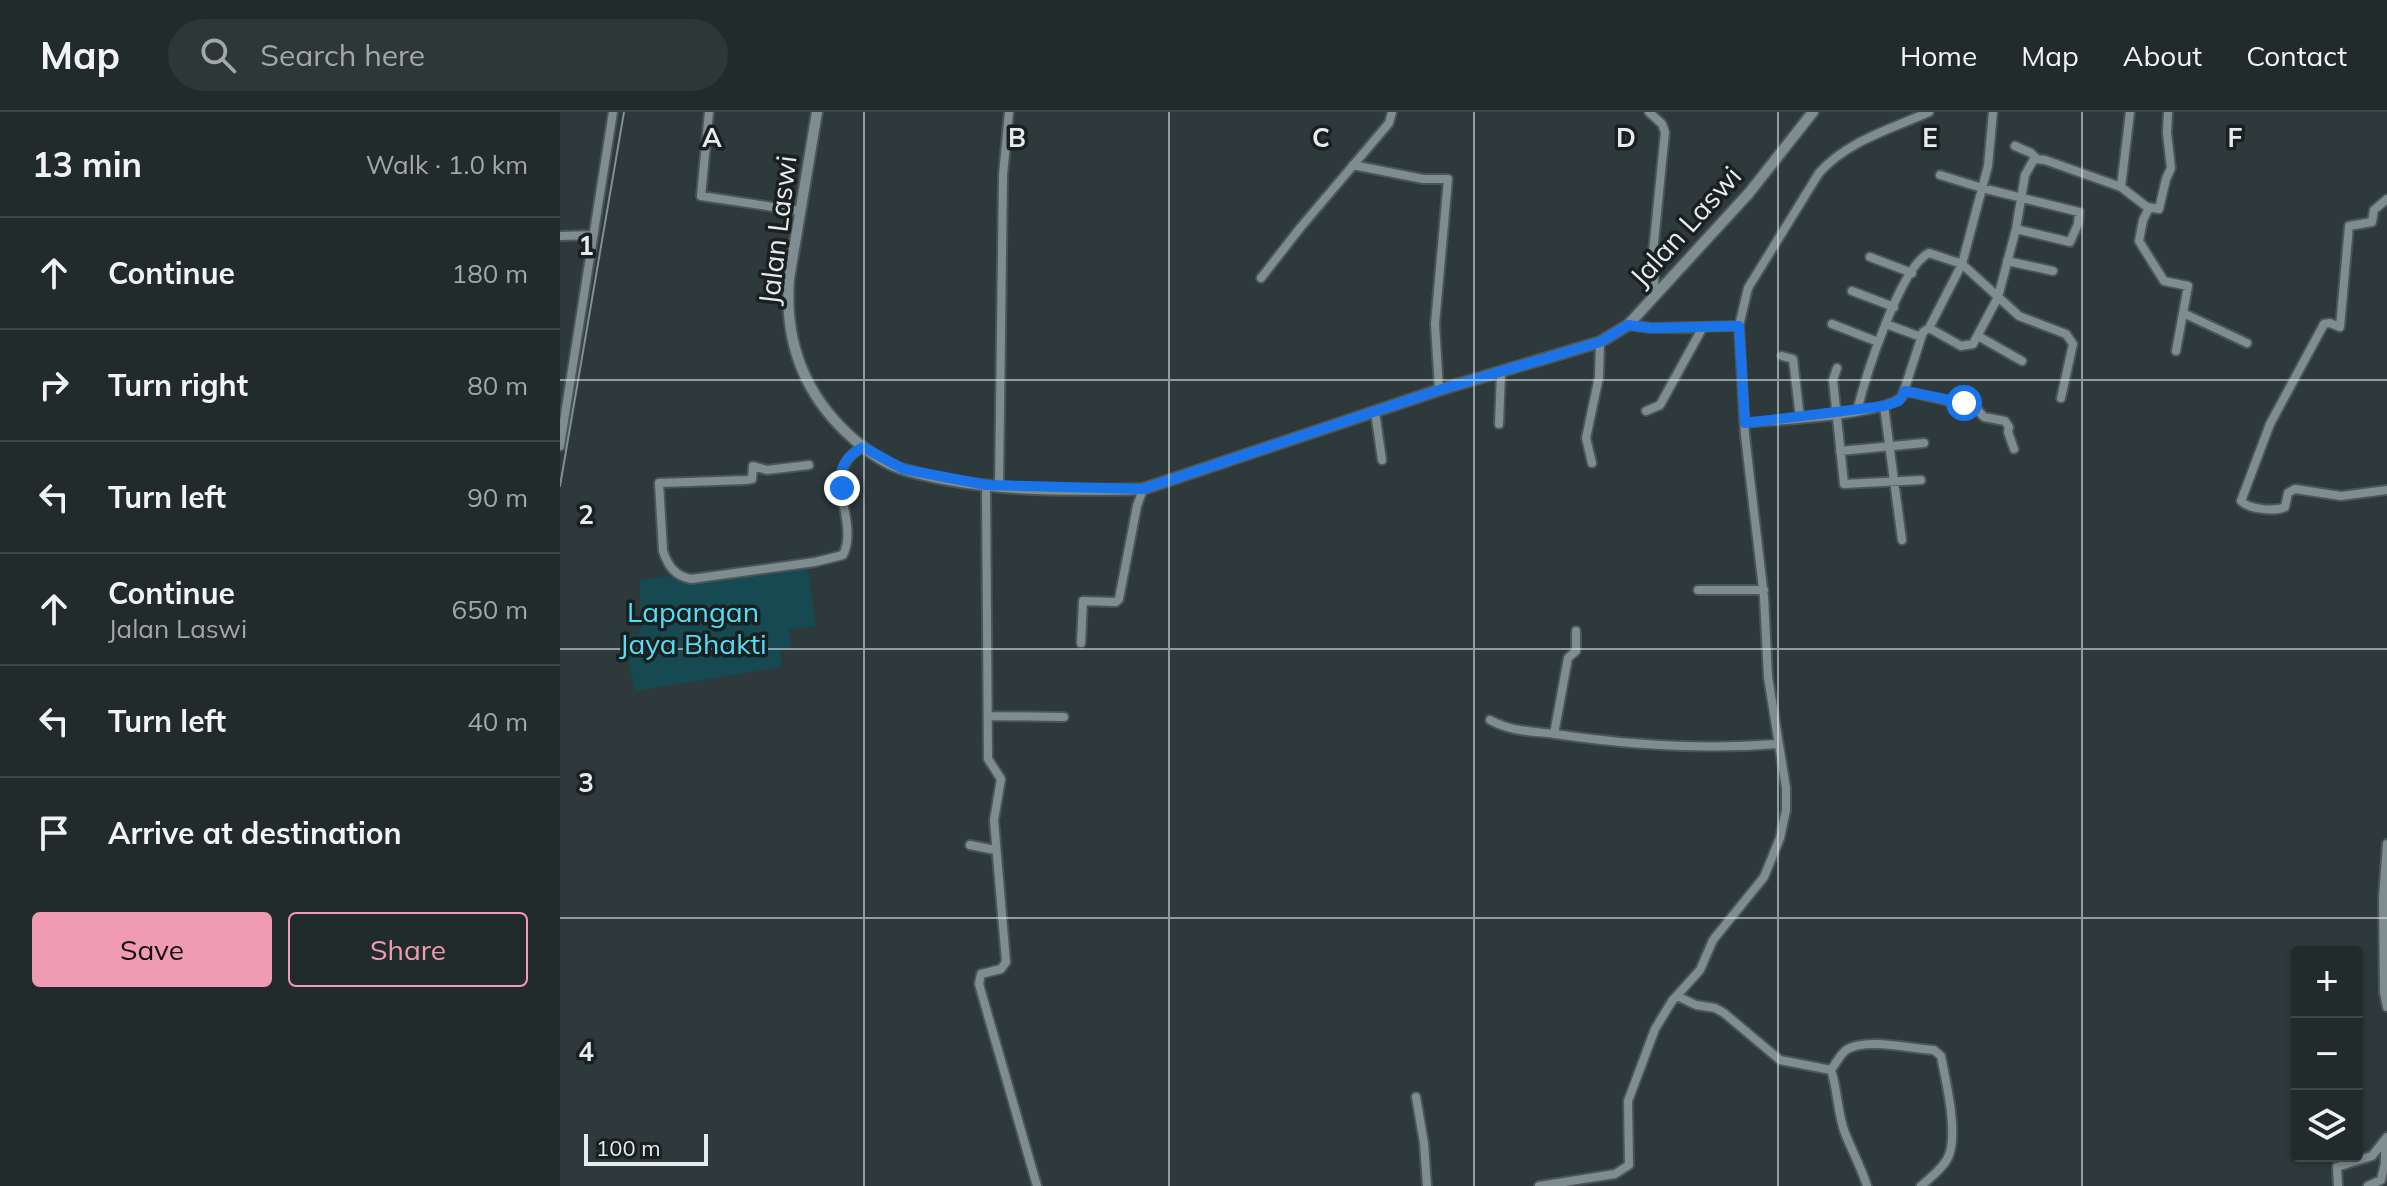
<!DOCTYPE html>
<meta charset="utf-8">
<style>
:root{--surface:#222b2c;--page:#2e3738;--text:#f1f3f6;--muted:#a2a7a9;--line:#3f4748;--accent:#f19ab3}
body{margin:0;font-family:Mulish,sans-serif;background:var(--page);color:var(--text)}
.controls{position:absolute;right:24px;bottom:24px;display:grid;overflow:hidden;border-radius:8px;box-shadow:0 2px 6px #0004}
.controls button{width:72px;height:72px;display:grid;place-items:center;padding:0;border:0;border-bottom:2px solid var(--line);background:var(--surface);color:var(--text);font:40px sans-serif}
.scale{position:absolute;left:24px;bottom:20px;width:124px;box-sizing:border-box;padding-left:8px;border:4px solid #e5ecee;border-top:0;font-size:22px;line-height:28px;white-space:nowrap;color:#e5ecee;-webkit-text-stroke:6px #1a1f20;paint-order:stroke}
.stop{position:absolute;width:24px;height:24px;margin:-18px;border:6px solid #1a73e8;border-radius:50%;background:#fff}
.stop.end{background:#1a73e8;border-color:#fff;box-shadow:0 2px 8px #0008}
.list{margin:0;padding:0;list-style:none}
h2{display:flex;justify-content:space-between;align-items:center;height:104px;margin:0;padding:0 32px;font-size:34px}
h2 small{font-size:26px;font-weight:400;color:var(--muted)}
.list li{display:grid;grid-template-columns:52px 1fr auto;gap:24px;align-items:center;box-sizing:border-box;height:112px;padding:0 32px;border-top:2px solid var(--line)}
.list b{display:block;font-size:30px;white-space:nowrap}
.list p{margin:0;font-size:26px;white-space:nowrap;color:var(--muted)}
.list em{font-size:26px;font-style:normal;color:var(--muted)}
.actions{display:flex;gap:16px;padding:24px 32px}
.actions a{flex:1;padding:18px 0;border:2px solid var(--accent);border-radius:8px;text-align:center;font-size:28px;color:var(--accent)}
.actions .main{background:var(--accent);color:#111}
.icon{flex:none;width:44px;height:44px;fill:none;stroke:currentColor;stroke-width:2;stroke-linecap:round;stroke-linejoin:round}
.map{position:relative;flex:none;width:1827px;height:1074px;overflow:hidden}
header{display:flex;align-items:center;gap:48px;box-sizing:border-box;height:112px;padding:0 40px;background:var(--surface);border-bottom:2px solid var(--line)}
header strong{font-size:38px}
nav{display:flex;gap:44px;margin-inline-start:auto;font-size:28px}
.search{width:560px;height:72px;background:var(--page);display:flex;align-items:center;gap:20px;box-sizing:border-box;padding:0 28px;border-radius:44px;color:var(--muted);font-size:30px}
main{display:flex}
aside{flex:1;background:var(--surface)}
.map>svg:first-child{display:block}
.green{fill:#174952}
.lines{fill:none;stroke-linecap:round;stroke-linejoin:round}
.minor-casing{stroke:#4b5557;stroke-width:12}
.tertiary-casing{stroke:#4b5557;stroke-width:14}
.minor{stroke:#7f8d90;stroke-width:8}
.tertiary{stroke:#7f8d90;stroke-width:10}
.rail{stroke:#858e90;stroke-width:2}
.route{stroke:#1a73e8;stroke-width:10}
.grid{fill:none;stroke:#e5ecee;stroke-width:2;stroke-opacity:0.55}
.labels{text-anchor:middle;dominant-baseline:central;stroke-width:7;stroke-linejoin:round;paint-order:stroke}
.street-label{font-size:28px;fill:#e5ecee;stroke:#1a1f20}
.park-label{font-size:28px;fill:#54def5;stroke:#1a1f20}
.grid-label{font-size:26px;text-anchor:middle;font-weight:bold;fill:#e5ecee;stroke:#1a1f20;stroke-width:7;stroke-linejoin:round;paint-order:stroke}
</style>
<header>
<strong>Map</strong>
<div class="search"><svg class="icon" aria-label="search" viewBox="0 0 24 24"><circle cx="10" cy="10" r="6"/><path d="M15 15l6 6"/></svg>Search here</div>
<nav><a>Home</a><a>Map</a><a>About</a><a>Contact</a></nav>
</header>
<main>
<aside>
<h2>13 min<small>Walk · 1.0 km</small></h2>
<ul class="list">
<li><svg class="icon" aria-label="ahead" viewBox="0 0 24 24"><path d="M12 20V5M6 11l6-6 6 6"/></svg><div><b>Continue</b></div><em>180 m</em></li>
<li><svg class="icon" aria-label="right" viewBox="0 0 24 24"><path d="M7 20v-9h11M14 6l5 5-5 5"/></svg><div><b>Turn right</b></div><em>80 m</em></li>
<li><svg class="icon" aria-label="left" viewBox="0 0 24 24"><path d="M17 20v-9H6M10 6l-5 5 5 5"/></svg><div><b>Turn left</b></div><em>90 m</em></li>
<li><svg class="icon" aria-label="ahead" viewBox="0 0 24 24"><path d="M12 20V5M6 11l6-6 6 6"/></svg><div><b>Continue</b><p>Jalan Laswi</p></div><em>650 m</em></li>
<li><svg class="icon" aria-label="left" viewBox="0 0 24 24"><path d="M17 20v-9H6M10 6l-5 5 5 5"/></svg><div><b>Turn left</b></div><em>40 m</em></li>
<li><svg class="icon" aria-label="arrive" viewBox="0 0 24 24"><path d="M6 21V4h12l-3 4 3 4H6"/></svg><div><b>Arrive at destination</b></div></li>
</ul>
<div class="actions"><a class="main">Save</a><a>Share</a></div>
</aside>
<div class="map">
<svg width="1827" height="1074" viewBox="0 0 1827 1074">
<rect width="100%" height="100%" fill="#2d393b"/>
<path class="green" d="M246,445L256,514L229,518L231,536L220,538L222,555L75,579L64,525L80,521V468Z"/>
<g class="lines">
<defs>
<path id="minor" d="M149,0L141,84L240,99
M1089,0L1102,12L1105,20L1093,140L1095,184
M1455,34L1471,41L1477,47
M793,53L863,67H888L875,212L879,278
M1380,63L1422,76L1519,100L1518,112L1510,130L1456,117
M1561,75L1570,0
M1827,87L1814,98L1812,110L1789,114L1780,215L1770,211L1764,212L1710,312L1681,389C1689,397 1714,400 1725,395L1728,381L1735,377L1781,384L1827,378
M1589,96L1583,108L1579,129L1604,169L1628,174L1616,239
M0,124L32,123
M1310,145L1352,161
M1447,149L1493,159
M701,166L740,116L829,11L832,0
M1292,179L1334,195
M1623,201L1687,231
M1272,212L1318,230
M1326,212L1361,225
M1068,213L1091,216L1179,214
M1369,216L1401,234L1413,232L1438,185L1456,117L1465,63L1474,47L1485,48L1561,75L1587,95L1599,97L1606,67L1611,56L1607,21L1608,0
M1418,224L1462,249
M1222,244L1233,247L1240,306
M1277,256L1273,268L1284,372L1361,368
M1345,279L1415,295L1424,305L1445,309L1449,315L1448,320L1454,337
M1324,294L1342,428
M1086,299L1100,293L1143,215
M1297,299C1305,266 1340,155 1369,141L1402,152L1459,204L1506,222L1513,232L1501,286
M815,300L822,348
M1185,311C1217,308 1320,304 1342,285L1363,220L1369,216L1402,152L1428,54L1433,0
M939,312L941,261
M0,334L53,0
M1280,339L1364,331
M1032,351L1026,326L1039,265L1040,230
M249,353L207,358L193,354L192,367L186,368L99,371L103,439C108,454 115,464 131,467L255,450L283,443C301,406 256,361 303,335
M426,373L428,647L441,667L434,708L446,850L441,857L421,862L419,872L477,1074
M439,375L443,63L449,0
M1138,478H1204
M521,531L523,489L556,490L559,487L577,394L583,377
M428,604L504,605
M930,608C952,620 972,619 995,622C1069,633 1143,638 1217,632
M994,622L1008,546L1016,539V519
M1827,732L1823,786L1824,880L1827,895
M410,733L435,738
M1117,884L1136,893L1155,896L1164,901L1220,948L1271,958C1278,979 1277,1000 1285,1021C1292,1039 1301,1055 1307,1074
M1271,958C1276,951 1280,943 1286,938C1306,925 1351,937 1374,938L1381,944C1386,970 1397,1015 1390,1040C1387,1053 1371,1065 1361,1074
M856,985L864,1031L867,1074
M979,1074L1055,1062L1069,1053L1068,989L1095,917L1112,889L1140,858L1153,828L1204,765L1220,726L1226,698V676L1208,565L1204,485L1185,323L1179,214L1188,176L1259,61C1287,29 1331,17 1369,0
M1778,1074L1777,1055L1812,1044L1827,1025
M1808,1074L1821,1068L1825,1051V1029"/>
<path id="tertiary" d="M257,0L229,167C224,233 247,288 297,330C311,342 327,353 345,358C421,380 505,379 583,377L879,278L1040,230L1068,213L1189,81L1253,0"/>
</defs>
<use href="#minor" class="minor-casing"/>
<use href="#tertiary" class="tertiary-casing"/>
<use href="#minor" class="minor"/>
<use href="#tertiary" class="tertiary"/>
<path class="rail" d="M0,374L64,0"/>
</g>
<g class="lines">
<path class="route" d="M282,376C279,355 285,345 303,335L343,357L426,373L583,377L879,278L1040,230L1068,213L1091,216L1179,214L1185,311L1324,294L1339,289L1345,279L1404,291"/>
</g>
<path class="grid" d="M304,0V1074M609,0V1074M914,0V1074M1218,0V1074M1522,0V1074M0,268H1827M0,537H1827M0,806H1827"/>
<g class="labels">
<g class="street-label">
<text transform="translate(1125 114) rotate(-48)">Jalan Laswi</text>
<text transform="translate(217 118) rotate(-83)">Jalan Laswi</text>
</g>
<g class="park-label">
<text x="133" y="499">Lapangan<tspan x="133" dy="32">Jaya Bhakti</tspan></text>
</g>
</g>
<g class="grid-label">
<text x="152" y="35">A</text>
<text x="457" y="35">B</text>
<text x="761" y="35">C</text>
<text x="1066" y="35">D</text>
<text x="1370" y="35">E</text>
<text x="1675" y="35">F</text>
<text x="26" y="143">1</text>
<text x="26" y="412">2</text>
<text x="26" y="680">3</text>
<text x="26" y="949">4</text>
</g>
</svg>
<div class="controls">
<button>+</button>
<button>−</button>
<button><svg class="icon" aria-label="layers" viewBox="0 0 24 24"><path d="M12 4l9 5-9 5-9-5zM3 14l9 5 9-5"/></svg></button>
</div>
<div class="scale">100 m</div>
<div class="stop" style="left:1404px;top:291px"></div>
<div class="stop end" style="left:282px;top:376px"></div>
</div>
</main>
